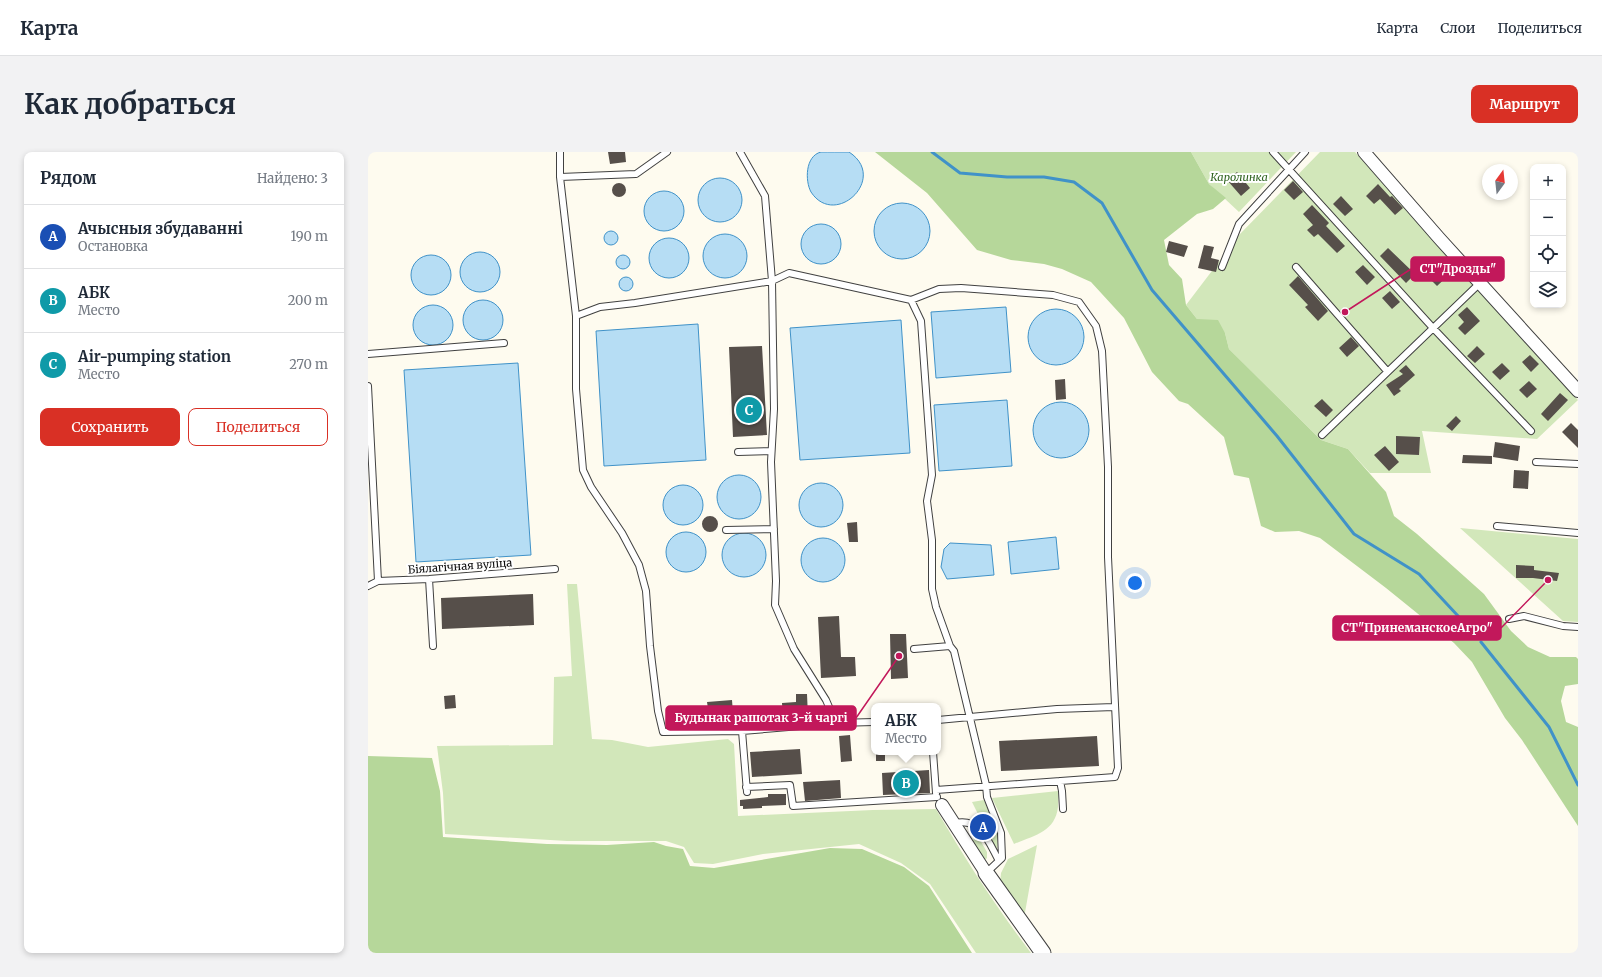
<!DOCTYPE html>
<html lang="ru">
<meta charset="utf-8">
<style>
:root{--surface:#fff;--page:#f2f2f3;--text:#1f2937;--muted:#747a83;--line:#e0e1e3;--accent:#d93025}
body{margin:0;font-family:Merriweather,serif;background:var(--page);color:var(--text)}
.controls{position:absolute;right:12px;top:12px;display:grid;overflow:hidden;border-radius:8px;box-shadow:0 2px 6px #0003}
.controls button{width:36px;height:36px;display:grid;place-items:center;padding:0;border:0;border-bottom:1px solid var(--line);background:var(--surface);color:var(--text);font:20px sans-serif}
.compass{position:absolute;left:1114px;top:12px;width:36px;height:36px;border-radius:50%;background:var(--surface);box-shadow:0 2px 6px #0003;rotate:15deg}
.you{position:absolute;left:767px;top:431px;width:14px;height:14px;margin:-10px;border:3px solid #fff;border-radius:50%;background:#1a73e8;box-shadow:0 0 0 6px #1a73e833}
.badge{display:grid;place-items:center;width:26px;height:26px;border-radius:50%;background:var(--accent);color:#fff;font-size:13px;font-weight:700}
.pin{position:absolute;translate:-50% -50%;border:2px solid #fff;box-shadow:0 1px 4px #0006}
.popup{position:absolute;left:503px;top:551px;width:70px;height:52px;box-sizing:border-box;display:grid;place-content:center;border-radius:8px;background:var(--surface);filter:drop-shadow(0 1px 3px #0005);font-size:13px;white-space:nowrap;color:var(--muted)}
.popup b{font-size:15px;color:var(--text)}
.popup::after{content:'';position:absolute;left:50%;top:100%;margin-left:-8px;border:8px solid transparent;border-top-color:var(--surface)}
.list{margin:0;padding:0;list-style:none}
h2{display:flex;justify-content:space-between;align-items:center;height:52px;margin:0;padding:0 16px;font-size:17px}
h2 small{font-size:13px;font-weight:400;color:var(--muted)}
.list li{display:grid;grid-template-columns:26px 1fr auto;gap:12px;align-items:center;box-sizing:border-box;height:64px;padding:0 16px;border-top:1px solid var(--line)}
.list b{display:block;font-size:15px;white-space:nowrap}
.list p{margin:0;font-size:13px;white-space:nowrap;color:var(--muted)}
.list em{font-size:13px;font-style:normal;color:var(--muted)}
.actions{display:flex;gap:8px;padding:12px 16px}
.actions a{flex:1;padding:9px 0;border:1px solid var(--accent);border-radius:8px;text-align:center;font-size:14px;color:var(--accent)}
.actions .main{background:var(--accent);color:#fff}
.icon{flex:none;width:22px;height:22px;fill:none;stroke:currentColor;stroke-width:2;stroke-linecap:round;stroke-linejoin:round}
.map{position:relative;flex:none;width:1210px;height:801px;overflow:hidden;border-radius:8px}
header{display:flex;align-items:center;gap:24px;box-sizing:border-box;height:56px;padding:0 20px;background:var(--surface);border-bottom:1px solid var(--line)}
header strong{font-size:19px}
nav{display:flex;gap:22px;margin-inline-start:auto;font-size:14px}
.intro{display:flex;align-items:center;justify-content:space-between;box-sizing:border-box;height:96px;padding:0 24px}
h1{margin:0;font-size:28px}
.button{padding:10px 18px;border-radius:8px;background:var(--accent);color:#fff;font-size:14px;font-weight:700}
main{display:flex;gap:24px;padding:0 24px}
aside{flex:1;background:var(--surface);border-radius:8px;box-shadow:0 2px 6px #0003}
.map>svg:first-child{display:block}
.green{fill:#d2e7ba}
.forest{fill:#b6d79a}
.water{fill:#b6ddf4;stroke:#4092c8}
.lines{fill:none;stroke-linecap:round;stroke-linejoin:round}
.stream{stroke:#4092c8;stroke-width:3}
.building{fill:#564f4a}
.service-casing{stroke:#414141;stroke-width:8}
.minor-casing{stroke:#414141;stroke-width:14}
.tertiary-casing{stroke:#414141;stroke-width:17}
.service{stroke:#fff;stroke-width:6}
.minor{stroke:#fff;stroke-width:12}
.tertiary{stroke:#fff;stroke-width:15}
.labels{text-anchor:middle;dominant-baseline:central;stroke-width:4;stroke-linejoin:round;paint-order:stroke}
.park-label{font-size:11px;font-style:italic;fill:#2f6320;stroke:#fff}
.street-label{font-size:11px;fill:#0e0e0e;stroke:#fff}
.leader{fill:none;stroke:#c2185b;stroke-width:1.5}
.callout-dot{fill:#c2185b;stroke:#fff;stroke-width:1.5}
.callout{fill:#c2185b;stroke:#c2185b;stroke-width:1.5}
.callout-label{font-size:12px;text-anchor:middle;font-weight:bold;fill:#fff}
</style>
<header>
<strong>Карта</strong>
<nav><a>Карта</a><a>Слои</a><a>Поделиться</a></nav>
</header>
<div class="intro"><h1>Как добраться</h1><a class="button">Маршрут</a></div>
<main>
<aside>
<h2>Рядом<small>Найдено: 3</small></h2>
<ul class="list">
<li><span class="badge" style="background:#1a4fb4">A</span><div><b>Ачысныя збудаванні</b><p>Остановка</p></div><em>190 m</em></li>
<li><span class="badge" style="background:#0f9aa8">B</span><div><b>АБК</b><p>Место</p></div><em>200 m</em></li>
<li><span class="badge" style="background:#0f9aa8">C</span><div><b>Air-pumping station</b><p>Место</p></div><em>270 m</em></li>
</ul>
<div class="actions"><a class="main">Сохранить</a><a>Поделиться</a></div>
</aside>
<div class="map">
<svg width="1210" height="801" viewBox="0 0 1210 801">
<rect width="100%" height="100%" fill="#fefbef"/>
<path class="green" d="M823,0H928L871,60L841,32Z
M952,0H987L1210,248L1169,287L1054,279L1063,321H1002L980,297L953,288L861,197L857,181L829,167L818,153L872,82Z
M1092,376L1210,387V470L1195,469Z
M199,432H209L224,587L244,588L280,595L360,587L366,592L370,664L505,658L568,657C597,707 628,755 663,801H608L562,732L533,711L491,692L395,702L345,712L326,711L316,695L298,689H199L77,682L75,641L69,594L185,593L186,525L204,524Z
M690,639C691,644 690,649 690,655C687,680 667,683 646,692L624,646Z
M616,648L630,682L629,700L604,650Z
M608,686L612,688L619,700V706L617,708L605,691V688Z
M669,693L656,766L632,732L633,721L640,707Z"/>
<path class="forest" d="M507,0H823L841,32L858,46L845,57L829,62L796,88L801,113L814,127L818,153L829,167L850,168L857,181L861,197L953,288L980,297L1018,340L1026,364L1049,382L1116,442L1143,479L1160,495L1182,505H1208L1210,507V532L1197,534L1193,549L1198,570L1210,575V674L1154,588L1137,566L1104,510L1086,491L1018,436L952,386L931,379L907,380L893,374L881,326L866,323L856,285L820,252L811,249L784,220L756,166L723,130L694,117L676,112L643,108L609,98L559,41Z
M0,604L64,606L72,639L75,685L179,692L239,693L286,690L298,694L315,697L322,714L346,716L462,696L494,697L536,715L561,734L604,801H0Z"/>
<path class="water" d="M481,0C521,26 467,77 443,40C437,29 437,4 453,0C461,0 472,0 481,0Z
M330 48a22 22 0 1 1 44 0a22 22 0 1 1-44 0Z
M276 59a20 20 0 1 1 40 0a20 20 0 1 1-40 0Z
M506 79a28 28 0 1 1 56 0a28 28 0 1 1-56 0Z
M433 92a20 20 0 1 1 40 0a20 20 0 1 1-40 0Z
M236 86a7 7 0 1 1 14 0a7 7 0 1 1-14 0Z
M335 104a22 22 0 1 1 44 0a22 22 0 1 1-44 0Z
M281 106a20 20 0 1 1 40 0a20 20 0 1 1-40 0Z
M92 120a20 20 0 1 1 40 0a20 20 0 1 1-40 0Z
M43 123a20 20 0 1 1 40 0a20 20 0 1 1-40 0Z
M248 110a7 7 0 1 1 14 0a7 7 0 1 1-14 0Z
M251 132a7 7 0 1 1 14 0a7 7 0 1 1-14 0Z
M95 168a20 20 0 1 1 40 0a20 20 0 1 1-40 0Z
M45 173a20 20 0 1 1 40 0a20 20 0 1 1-40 0Z
M638,155L643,220L568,226L563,160Z
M660 185a28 28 0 1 1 56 0a28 28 0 1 1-56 0Z
M533,168L542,301L432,308L422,176Z
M330,172L338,308L236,314L228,179Z
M150,211L163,403L48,410L36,218Z
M639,248L644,314L571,319L566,253Z
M665 278a28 28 0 1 1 56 0a28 28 0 1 1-56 0Z
M349 345a22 22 0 1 1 44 0a22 22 0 1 1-44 0Z
M431 353a22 22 0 1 1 44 0a22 22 0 1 1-44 0Z
M295 353a20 20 0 1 1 40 0a20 20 0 1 1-40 0Z
M298 400a20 20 0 1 1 40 0a20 20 0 1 1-40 0Z
M354 403a22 22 0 1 1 44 0a22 22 0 1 1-44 0Z
M688,385L691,417L643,422L640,390Z
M433 408a22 22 0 1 1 44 0a22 22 0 1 1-44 0Z
M582,391L623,393L626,423L579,427L573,415L576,397Z"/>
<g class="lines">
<path class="stream" d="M564,0L592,21L639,25H676L706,30L734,51L784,138L909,284L986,382L1051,422L1104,479
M1113,490L1181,575L1210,633"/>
</g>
<path class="building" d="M240,0H257L258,10L242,12Z
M869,20L882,36L873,44L859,28Z
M925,29L935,40L926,48L916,38Z
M244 38a7 7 0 1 1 14 0a7 7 0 1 1-14 0Z
M1010,32L1022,45L1024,44L1035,56L1027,63L1012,47L1006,52L998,44Z
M973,44L985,57L977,64L965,52Z
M944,53L961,71L958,74L977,94L969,101L950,82L946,85L939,78L945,73L935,62Z
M801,89L820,94L816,105L798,100Z
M836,93L846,95L843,106L851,108L848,120L830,116Z
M1020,96L1047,122L1038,131L1012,104Z
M1078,110L1085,119L1069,134L1061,126Z
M995,113L1007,125L999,133L987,120Z
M930,124L960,159L950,169L937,155L940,153L921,133Z
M1022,139L1032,150L1024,157L1014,146Z
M1099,155L1112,169L1097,183L1090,176L1096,170L1090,163Z
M983,185L991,194L979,205L971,196Z
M394,194L399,283L365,285L361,195Z
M1109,194L1117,202L1107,211L1099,204Z
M1162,203L1171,212L1163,220L1154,210Z
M1134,211L1142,219L1132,228L1124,220Z
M1038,213L1047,223L1031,237L1033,239L1026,244L1018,233L1035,222L1031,219Z
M697,227L698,247L688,248L687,228Z
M1161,229L1169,237L1159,246L1151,238Z
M1192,241L1200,248L1180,269L1173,262Z
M954,247L965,258L958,265L946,254Z
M1088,264L1093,269L1084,279L1078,274Z
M1203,271L1210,278V296L1194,280Z
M1028,284L1052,285L1051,303L1028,302Z
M1127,290L1152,294L1150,309L1125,305Z
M1017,294L1031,310L1021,319L1006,303Z
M1095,303L1124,304V312L1094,311Z
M1146,318L1161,319L1160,337L1145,336Z
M334 372a8 8 0 1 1 16 0a8 8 0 1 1-16 0Z
M489,370L490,390H481L479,371Z
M1148,413L1166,414V418L1191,421L1189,429L1165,426H1148Z
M165,442L166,473L74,477L73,446Z
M471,464L473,505H487L488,524L453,526L450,465Z
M522,482H538L540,526L523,527Z
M428,542H439L440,565L415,566L414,551L428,550Z
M87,543L88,556L77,557L76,544Z
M364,548L365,561L341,563L339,550Z
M304,558H312L313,571H305Z
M482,583L484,609L473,610L471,584Z
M729,584L731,614L633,619L631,589Z
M432,597L434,622L384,625L382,600Z
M508,600H517V609H508Z
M561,618L562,641L515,643L514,621Z
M472,628L473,646L437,649L435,630Z
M400,642H418V653L394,654V656L375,657V654H372V648L400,645Z"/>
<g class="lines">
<defs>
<path id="service" d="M192,0V25
M372,0L397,44L404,129L406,257L403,310L408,429L407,453L426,497L458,548L468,571
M905,0L1065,176L1163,279
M854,115L871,72L937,0
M928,115L1019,219
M543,148L553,169L564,323L559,349L564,388V437L568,455L582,494
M208,164L192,25L268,22L299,0
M0,202L136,191
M0,234L10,429
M954,283L1112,131
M370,300L403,299
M1168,310L1210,312
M1129,374L1210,381
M358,378L406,377
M61,427L65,494
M0,434L10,429L61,427L187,417
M1141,467L1156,464L1195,474L1210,475
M546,497L582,494L586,499L618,633L619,645L633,681L634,706L618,721
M570,568L689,557L746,555
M506,570L468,571L374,579L295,580L290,559L282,494L278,439L271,413L254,381L223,335L215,318L208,237V164L232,155L267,151L404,129L421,121L543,148L571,137L593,136L685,143L711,150L728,174L734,199L740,315V405L750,616L747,625L568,638
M374,579L379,640
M565,600L568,641
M692,629L694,639L695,657
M378,635L422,633L425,654L569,645
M587,671C613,665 621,691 631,709"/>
<path id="minor" d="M996,0L1071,86L1210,239
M574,653L618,721"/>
<path id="tertiary" d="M618,721L675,801"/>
</defs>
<use href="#service" class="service-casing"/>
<use href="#minor" class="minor-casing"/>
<use href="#tertiary" class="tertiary-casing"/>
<use href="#service" class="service"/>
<use href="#minor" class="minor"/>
<use href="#tertiary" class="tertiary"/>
</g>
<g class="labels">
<g class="park-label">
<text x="871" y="25">Каролинка</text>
</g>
<g class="street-label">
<text transform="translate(92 414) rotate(-4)">Біялагічная вуліца</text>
</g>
</g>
<path class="leader" d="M977 160L1043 117M1180 428L1133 476M531 504L488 566"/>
<g class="callout-dot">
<circle cx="977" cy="160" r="4"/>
<circle cx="1180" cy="428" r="4"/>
<circle cx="531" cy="504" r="4"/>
</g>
<g class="callout">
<rect x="1043" y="105" width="93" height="24" rx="4"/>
<rect x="965" y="464" width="168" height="24" rx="4"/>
<rect x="298" y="554" width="190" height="24" rx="4"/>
</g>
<g class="callout-label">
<text x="1090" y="121">СТ"Дрозды"</text>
<text x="1049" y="480">СТ"ПринеманскоеАгро"</text>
<text x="393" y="570">Будынак рашотак 3-й чаргі</text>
</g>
</svg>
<div class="controls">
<button>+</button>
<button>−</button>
<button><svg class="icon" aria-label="locate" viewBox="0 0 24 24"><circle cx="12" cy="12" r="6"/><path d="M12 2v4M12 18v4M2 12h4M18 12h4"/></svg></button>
<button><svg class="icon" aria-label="layers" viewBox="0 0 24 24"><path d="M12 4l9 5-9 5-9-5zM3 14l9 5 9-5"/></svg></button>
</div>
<svg class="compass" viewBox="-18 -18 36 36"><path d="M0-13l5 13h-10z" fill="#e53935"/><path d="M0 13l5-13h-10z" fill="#747a83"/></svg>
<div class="you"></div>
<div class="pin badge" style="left:615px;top:675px;background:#1a4fb4">A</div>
<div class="pin badge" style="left:538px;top:631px;background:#0f9aa8">B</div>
<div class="popup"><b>АБК</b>Место</div>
<div class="pin badge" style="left:381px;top:258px;background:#0f9aa8">C</div>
</div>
</main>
